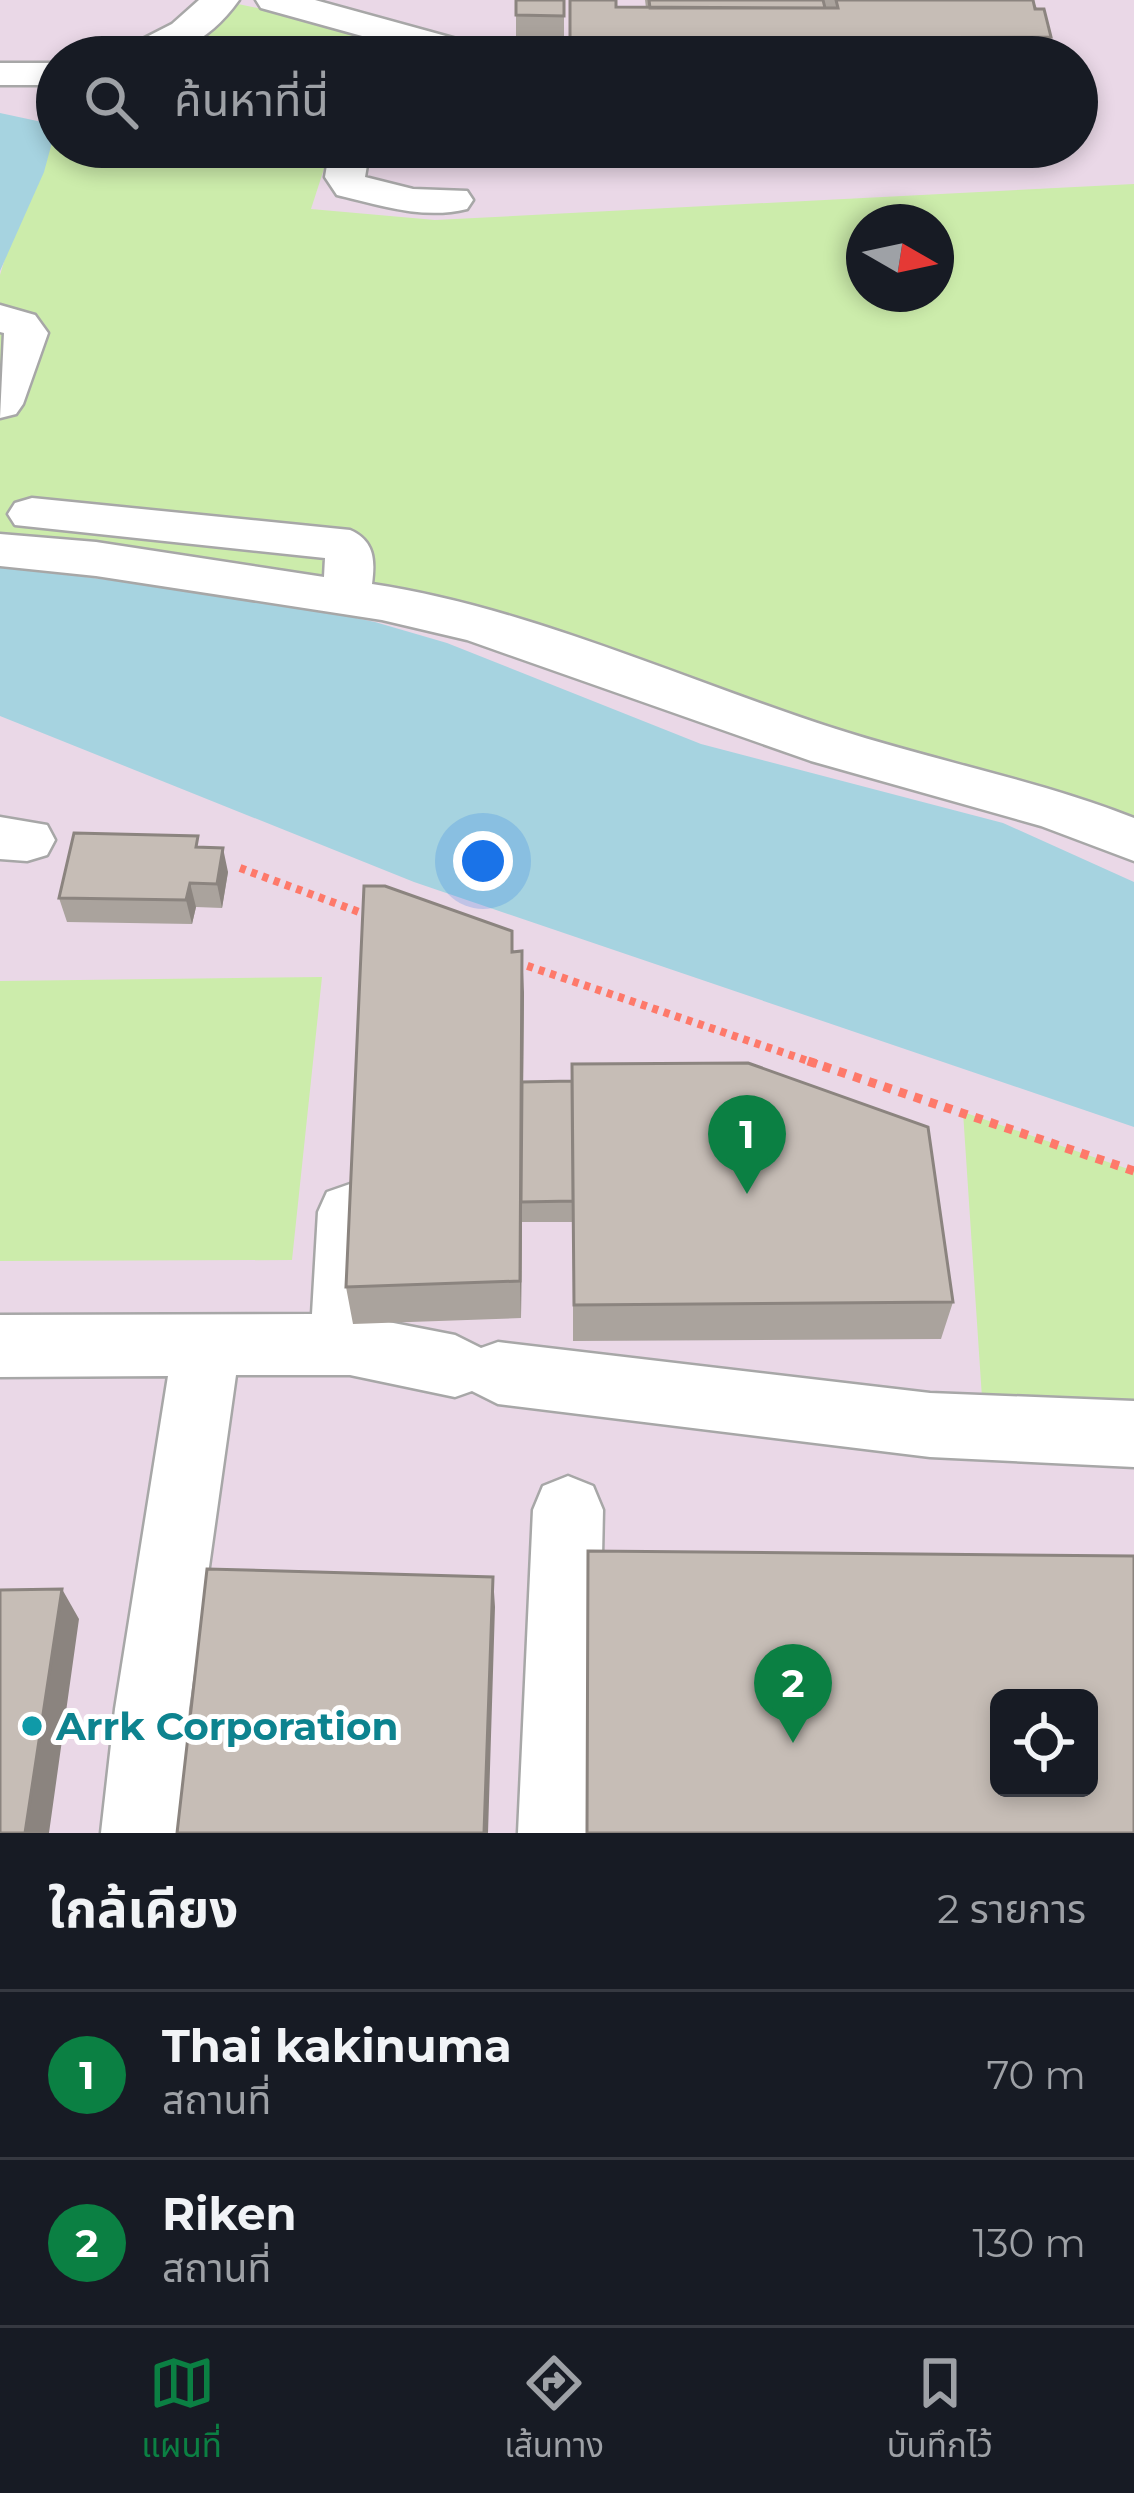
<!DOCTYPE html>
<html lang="th">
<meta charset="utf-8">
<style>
:root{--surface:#171b24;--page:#20242c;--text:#f1f3f6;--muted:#9ea1a6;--line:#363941;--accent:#0b8043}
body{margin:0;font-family:Montserrat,"Noto Sans Thai",sans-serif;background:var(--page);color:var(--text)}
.controls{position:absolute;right:36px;bottom:36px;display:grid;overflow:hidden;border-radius:18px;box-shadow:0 6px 18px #0003}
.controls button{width:108px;height:108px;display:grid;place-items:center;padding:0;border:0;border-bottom:3px solid var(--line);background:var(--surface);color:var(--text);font:60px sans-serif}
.compass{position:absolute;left:846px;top:204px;width:108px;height:108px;border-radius:50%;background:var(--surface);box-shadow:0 6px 18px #0003;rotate:99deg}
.you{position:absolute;left:483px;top:861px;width:42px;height:42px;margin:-30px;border:9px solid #fff;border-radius:50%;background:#1a73e8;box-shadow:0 0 0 18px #1a73e833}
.badge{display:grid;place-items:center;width:78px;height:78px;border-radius:50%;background:var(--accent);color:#fff;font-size:39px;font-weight:700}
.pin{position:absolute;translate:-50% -99px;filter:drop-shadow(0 3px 6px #0008)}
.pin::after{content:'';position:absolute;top:63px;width:42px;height:36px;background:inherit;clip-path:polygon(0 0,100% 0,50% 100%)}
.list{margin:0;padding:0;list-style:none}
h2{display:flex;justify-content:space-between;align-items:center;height:156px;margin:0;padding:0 48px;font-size:51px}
h2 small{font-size:39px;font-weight:400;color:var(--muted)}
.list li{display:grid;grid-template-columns:78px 1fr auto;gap:36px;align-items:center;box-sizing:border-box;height:168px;padding:0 48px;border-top:3px solid var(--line)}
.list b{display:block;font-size:45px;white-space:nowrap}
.list p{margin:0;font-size:39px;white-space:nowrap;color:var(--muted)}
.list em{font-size:39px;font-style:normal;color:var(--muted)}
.icon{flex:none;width:66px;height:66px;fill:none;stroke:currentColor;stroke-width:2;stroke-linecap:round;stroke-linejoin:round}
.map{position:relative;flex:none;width:1134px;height:1833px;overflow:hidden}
.search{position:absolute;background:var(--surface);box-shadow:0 6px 18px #0003;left:36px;right:36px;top:36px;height:132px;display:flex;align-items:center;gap:30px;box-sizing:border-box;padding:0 42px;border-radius:66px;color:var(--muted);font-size:45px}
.sheet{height:492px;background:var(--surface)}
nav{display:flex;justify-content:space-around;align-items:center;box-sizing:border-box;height:168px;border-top:3px solid var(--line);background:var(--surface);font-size:33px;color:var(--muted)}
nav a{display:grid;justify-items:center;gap:6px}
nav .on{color:var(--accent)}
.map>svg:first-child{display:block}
.industrial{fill:#ead8e7;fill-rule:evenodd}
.grass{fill:#ccecab;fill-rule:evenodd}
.water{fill:#a6d3e0}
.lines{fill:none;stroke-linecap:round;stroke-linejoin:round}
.minor-casing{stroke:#a7a7a7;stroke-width:5}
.path-far1{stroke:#fe796a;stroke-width:8;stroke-dasharray:6 6;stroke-linecap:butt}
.path{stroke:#fe796a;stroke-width:9;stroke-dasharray:8 8;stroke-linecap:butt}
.minor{fill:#fff;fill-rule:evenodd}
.wall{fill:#aaa39d}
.shaded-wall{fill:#8b847f}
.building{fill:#c6bdb6;stroke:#8b847f;stroke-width:3;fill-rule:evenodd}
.culture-dot{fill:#0f9aa8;stroke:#fff;stroke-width:4.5}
.labels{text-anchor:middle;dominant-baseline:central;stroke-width:10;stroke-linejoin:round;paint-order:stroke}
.near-culture-label{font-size:39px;font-weight:bold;fill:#0d838f;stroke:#fff;text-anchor:start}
</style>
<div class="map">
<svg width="1134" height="1833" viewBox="0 0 1134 1833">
<rect width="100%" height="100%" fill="#f1eee7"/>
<path class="industrial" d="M0,0H1134V1833H0ZM57,57H1077V147H57ZM864,222H936V294H864ZM999,1698H1089V1788H999Z"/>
<path class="grass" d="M238,4L371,32L362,57H169Z
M57,82V147H331L311,209L435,220L1134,184V833L411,604L0,541V275ZM864,222H936V294H864Z
M322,977L292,1260L0,1261V981Z
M963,1112L1134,1171V1436L984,1428Z"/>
<path class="water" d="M0,113L42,122L54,135L44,172L0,271Z
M0,566L280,602L375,622L447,643L701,744L1003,823L1134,882V1127L414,882L0,716Z"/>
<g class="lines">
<defs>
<path id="minor" d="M199,0H239C205,47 172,57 117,57L123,49L172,24Z
M256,0H315L493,49L499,57H438L261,8Z
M0,63H57V85H0Z
M330,147H370L365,177L413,189L467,191L473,200L467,209C423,220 380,205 337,195L325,177Z
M0,305L35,315L48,333L23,404L16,414L0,418L4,333L0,332Z
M32,498L350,530C375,541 375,561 372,584C531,608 683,680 836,729C935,761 1037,780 1134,818V861L1041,826L811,761L467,640L382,620L96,576L0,566V534L96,542L324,577L325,558L15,525L8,514L15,503Z
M0,817L47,825L55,840L47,855L27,861L0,859Z
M350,1184L373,1192L382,1212L378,1320L455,1335L481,1348L498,1342L930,1393L1134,1401V1467L930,1457L498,1404L472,1391L455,1397L350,1375H236L189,1709L179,1833H101L115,1709L168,1376L0,1377V1315L312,1314L318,1212L327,1192Z
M568,1476L593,1486L603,1510L596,1833H518L533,1510L543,1486Z"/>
</defs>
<use href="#minor" class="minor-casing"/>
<path class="path-far1" d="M240,868L370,916
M516,962L817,1064"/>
<path class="path" d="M808,1061L1134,1171"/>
<use href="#minor" class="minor"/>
</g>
<path class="wall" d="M516,0H564V40H516Z
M570,0L616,7L646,8L645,0H1033L1051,37L1047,57H465L570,55Z
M467,147H604V164L468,163Z
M201,847L228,872L222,908L196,907L192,924L67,922L59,898Z
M512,931L513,952L524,993L523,1082L953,1302L941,1339L573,1341V1222H522L521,1318L353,1324L346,1287Z"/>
<path class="shaded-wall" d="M223,848L228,872L222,908L217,884Z
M190,883L196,907L192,924L186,900Z
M522,951L524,993L521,1318L520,1281Z
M493,1577L495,1607L488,1833H484Z
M62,1589L79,1619L49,1833H25Z"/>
<path class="building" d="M516,0H564V16L516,15Z
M570,0H616V7L838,8L836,0H1033L1035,9H1044L1051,37L570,39Z
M649,0H823L825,8H650Z
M603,55V57L465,56Z
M74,833L198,836L196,847L223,848L217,884L190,883L186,900L59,898Z
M364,886H385L512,931V952L522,951L520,1281L346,1287Z
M748,1063L928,1127L953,1302L574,1305L572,1064Z
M572,1081L573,1201L521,1202L522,1082Z
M588,1551L1134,1556V1833H587ZM999,1698H1089V1788H999Z
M207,1569L493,1577L484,1833H177Z
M62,1589L25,1833H0V1590Z"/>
<circle class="culture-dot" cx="32" cy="1726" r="12"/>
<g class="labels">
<g class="near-culture-label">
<text x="56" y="1726">Arrk Corporation</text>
</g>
</g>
</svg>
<div class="controls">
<button><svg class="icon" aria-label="locate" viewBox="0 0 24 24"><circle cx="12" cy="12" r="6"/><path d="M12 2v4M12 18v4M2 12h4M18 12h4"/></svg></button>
</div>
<svg class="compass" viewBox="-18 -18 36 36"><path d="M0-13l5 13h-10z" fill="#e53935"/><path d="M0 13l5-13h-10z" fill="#9ea1a6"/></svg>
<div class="you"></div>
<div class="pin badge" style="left:747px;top:1194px">1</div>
<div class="pin badge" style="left:793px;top:1743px">2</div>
<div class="search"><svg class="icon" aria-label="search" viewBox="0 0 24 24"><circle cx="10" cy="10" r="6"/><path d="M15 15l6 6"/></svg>ค้นหาที่นี่</div>
</div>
<section class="sheet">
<h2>ใกล้เคียง<small>2 รายการ</small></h2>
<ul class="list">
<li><span class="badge">1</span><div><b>Thai kakinuma</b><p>สถานที่</p></div><em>70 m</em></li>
<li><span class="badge">2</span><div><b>Riken</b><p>สถานที่</p></div><em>130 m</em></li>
</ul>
</section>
<nav>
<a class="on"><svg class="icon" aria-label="map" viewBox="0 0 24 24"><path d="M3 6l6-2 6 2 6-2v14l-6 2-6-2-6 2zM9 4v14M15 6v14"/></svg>แผนที่</a>
<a><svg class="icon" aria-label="directions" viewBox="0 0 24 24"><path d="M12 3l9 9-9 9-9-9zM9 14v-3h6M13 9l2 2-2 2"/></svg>เส้นทาง</a>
<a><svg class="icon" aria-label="saved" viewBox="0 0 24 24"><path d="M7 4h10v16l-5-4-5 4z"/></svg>บันทึกไว้</a>
</nav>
